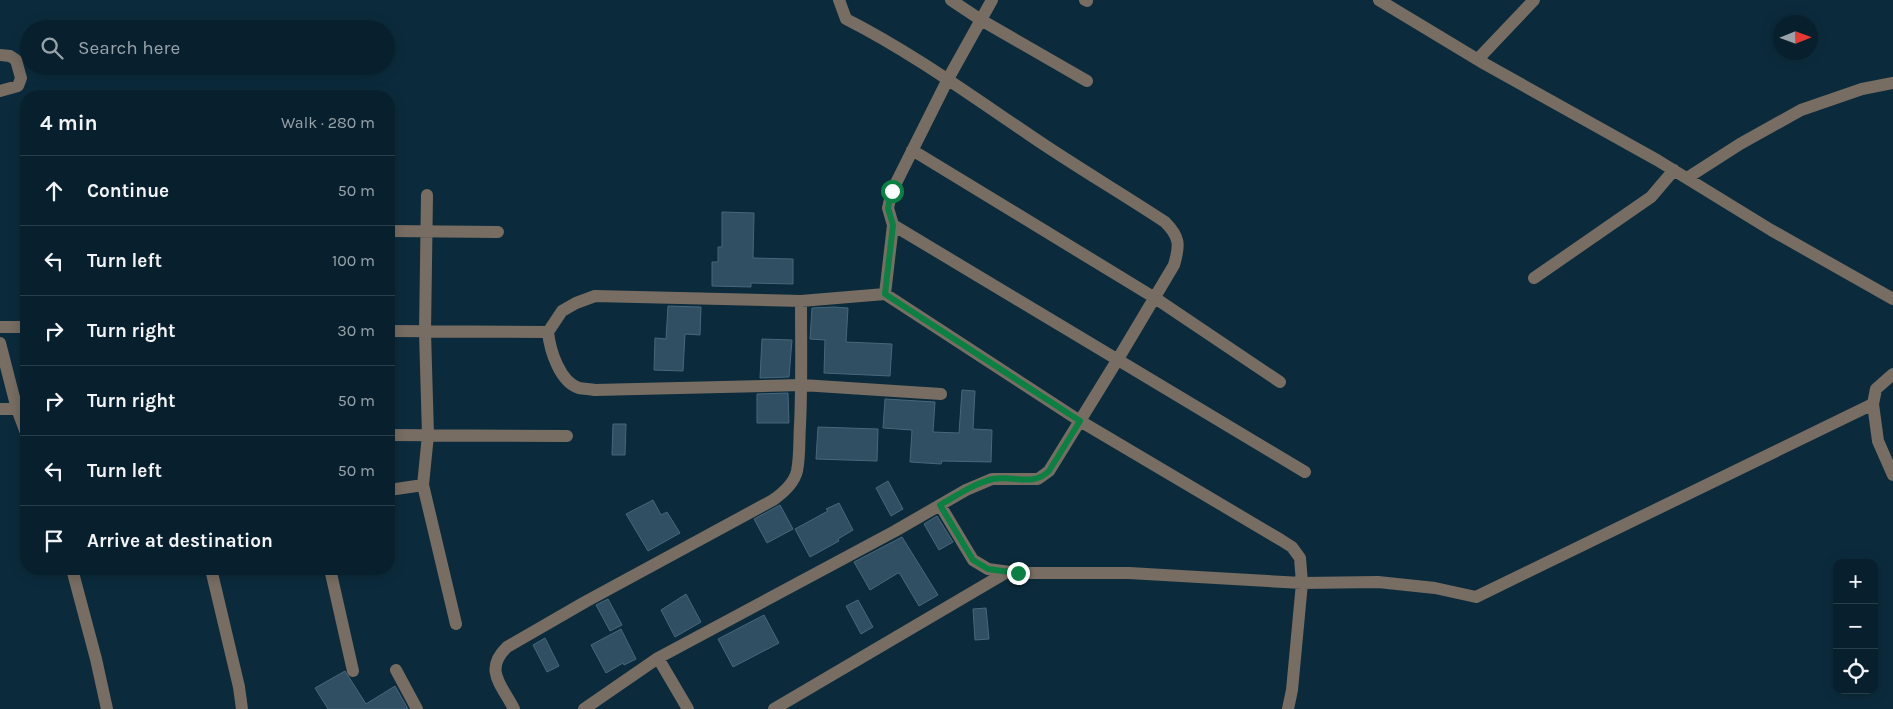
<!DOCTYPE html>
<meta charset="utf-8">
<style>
:root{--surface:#08202d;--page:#162d39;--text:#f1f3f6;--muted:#98a3aa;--line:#293e49}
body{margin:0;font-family:Karla,sans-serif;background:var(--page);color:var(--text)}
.controls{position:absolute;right:15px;bottom:15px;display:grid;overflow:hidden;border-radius:10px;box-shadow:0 2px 12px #0003}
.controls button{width:45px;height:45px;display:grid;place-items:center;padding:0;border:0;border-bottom:1px solid var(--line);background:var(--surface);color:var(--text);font:25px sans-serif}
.compass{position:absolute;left:1773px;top:15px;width:45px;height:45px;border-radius:50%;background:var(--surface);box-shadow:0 2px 12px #0003;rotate:89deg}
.stop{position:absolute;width:15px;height:15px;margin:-11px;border:4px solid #0b8043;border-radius:50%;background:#fff}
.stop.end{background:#0b8043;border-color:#fff;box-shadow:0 1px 5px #0008}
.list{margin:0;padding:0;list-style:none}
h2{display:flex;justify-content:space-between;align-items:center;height:65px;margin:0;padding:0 20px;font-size:21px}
h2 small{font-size:16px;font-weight:400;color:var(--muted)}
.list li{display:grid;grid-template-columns:32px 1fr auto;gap:15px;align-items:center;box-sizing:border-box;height:70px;padding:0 20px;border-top:1px solid var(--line)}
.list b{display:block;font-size:19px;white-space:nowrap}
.list em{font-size:16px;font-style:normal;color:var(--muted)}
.icon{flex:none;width:28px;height:28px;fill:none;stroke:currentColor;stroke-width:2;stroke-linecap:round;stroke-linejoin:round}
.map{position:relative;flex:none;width:1893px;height:709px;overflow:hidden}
.search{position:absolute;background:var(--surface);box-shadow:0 2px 12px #0003;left:20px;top:20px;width:375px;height:55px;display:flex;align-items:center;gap:12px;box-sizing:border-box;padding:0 18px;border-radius:28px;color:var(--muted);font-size:19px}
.panel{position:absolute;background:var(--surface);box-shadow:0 2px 12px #0003;left:20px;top:90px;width:375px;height:485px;border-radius:20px}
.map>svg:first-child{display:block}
.building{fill:#314f63;stroke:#47677b}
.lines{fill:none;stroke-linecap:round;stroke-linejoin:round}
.minor{stroke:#786d62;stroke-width:12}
.route{stroke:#0b8043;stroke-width:6}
</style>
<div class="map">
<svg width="1893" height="709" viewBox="0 0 1893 709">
<rect width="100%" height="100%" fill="#0b2b3c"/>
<path class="building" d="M722,212L754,213L753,258L793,259V284L751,283V287L712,286V262H718V247H722Z
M668,306L701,307L700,335L685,334L683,371L654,370L655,338L666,339Z
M834,307L848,308L846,342L892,344L890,376L824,373L825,340L810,339L812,308Z
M762,339L792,340L789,377L760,378Z
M962,390L975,391L973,429L992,430L991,462L942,461L941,464L910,462L912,430L883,428L885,399L935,402L933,432L959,433Z
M788,393L789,423H757V394Z
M613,424H626L625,455H612Z
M818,427L878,429L877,461L816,459Z
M888,481L903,509L891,516L876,488Z
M653,500L661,515L667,512L680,533L648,551L626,514Z
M839,503L853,530L838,539L839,541L810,557L795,529L828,511L826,509Z
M780,505L793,529L767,543L754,519Z
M937,516L953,542L939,550L924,524Z
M902,537L938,595L919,606L900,574L898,573L870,590L854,562Z
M686,594L701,622L675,637L661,610Z
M608,599L622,625L610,631L596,605Z
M858,600L873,627L861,634L846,606Z
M986,608L989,639L975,640L973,609Z
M764,615L779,643L733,667L718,639Z
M621,629L636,659L624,665L623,663L606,673L591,645Z
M545,638L559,666L547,672L533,645Z
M345,671L366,704L395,686L408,709H328L315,688Z"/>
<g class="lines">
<path class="minor" d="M951,0L981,20L1087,81
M1085,0L1087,1
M1379,0L1485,64L1657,160L1771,230L1893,299
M0,55L10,56L16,60L21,78L18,86L0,91
M1478,59L1534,0
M912,150L1155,298L1280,382
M1687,178L1740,144L1801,110L1862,89L1893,83
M427,195L425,332L428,435L423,485L456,624
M893,225L1305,472
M389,231L498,232
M1534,278L1651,197L1674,170
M885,294L1080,421L1281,540L1292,547L1300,558L1302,583L1292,690L1288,709
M0,327H26
M389,331L548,332
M0,343L17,409L26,433
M941,394L802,385L595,390C590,389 584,389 579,388C560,382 550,351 548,332L562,311L576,303L595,296L801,301L885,294L893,225L888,208L892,191L948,79L992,0
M1873,404L1878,441L1893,475
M0,409H17
M389,435L567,436
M389,490L423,485
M940,505L973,560L988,569L1018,573H1129L1302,583L1378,582L1435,588L1476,597L1873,404L1876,389L1893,374
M72,569L96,659L107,709
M211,569L239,687L242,709
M330,569L353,671
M658,658L688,709
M396,670L417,709
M514,709C502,685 483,670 507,647L585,602L773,500C783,493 794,484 797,471C800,456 799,440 800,425C802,384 801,343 801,301
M584,709L658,658L895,531L966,490L992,479H1038L1049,471L1118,359L1174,265C1180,245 1180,237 1165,222C1121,193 1075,166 1031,136C970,95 911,52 846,19L839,0
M774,709L1007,572"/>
</g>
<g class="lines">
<path class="route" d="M892,191L888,208L893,225L885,294L1080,421L1049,471C1033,487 1014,475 993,479C975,483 956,496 940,505L973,560L988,569L1018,573"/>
</g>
</svg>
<div class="controls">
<button>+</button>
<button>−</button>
<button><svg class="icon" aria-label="locate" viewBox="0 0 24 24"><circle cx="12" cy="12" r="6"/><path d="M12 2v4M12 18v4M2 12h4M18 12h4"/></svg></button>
</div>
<svg class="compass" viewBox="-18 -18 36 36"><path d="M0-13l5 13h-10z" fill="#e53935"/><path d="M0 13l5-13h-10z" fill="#98a3aa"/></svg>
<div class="stop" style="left:892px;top:191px"></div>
<div class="stop end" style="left:1018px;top:573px"></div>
<div class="search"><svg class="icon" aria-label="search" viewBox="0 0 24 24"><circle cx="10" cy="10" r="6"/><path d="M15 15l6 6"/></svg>Search here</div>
<section class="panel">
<h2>4 min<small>Walk · 280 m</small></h2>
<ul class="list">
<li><svg class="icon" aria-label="ahead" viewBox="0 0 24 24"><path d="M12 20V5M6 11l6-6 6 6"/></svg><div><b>Continue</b></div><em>50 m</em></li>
<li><svg class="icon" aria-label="left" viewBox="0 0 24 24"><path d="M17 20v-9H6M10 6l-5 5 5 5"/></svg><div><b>Turn left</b></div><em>100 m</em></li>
<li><svg class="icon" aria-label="right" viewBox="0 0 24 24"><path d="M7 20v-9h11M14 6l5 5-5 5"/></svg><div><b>Turn right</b></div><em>30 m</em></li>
<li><svg class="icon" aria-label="right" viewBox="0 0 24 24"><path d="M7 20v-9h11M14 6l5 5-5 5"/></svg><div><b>Turn right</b></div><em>50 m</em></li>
<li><svg class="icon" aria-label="left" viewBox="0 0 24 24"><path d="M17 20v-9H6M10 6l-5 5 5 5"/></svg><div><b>Turn left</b></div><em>50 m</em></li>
<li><svg class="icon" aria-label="arrive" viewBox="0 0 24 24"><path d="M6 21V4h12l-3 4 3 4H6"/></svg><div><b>Arrive at destination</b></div></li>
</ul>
</section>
</div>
